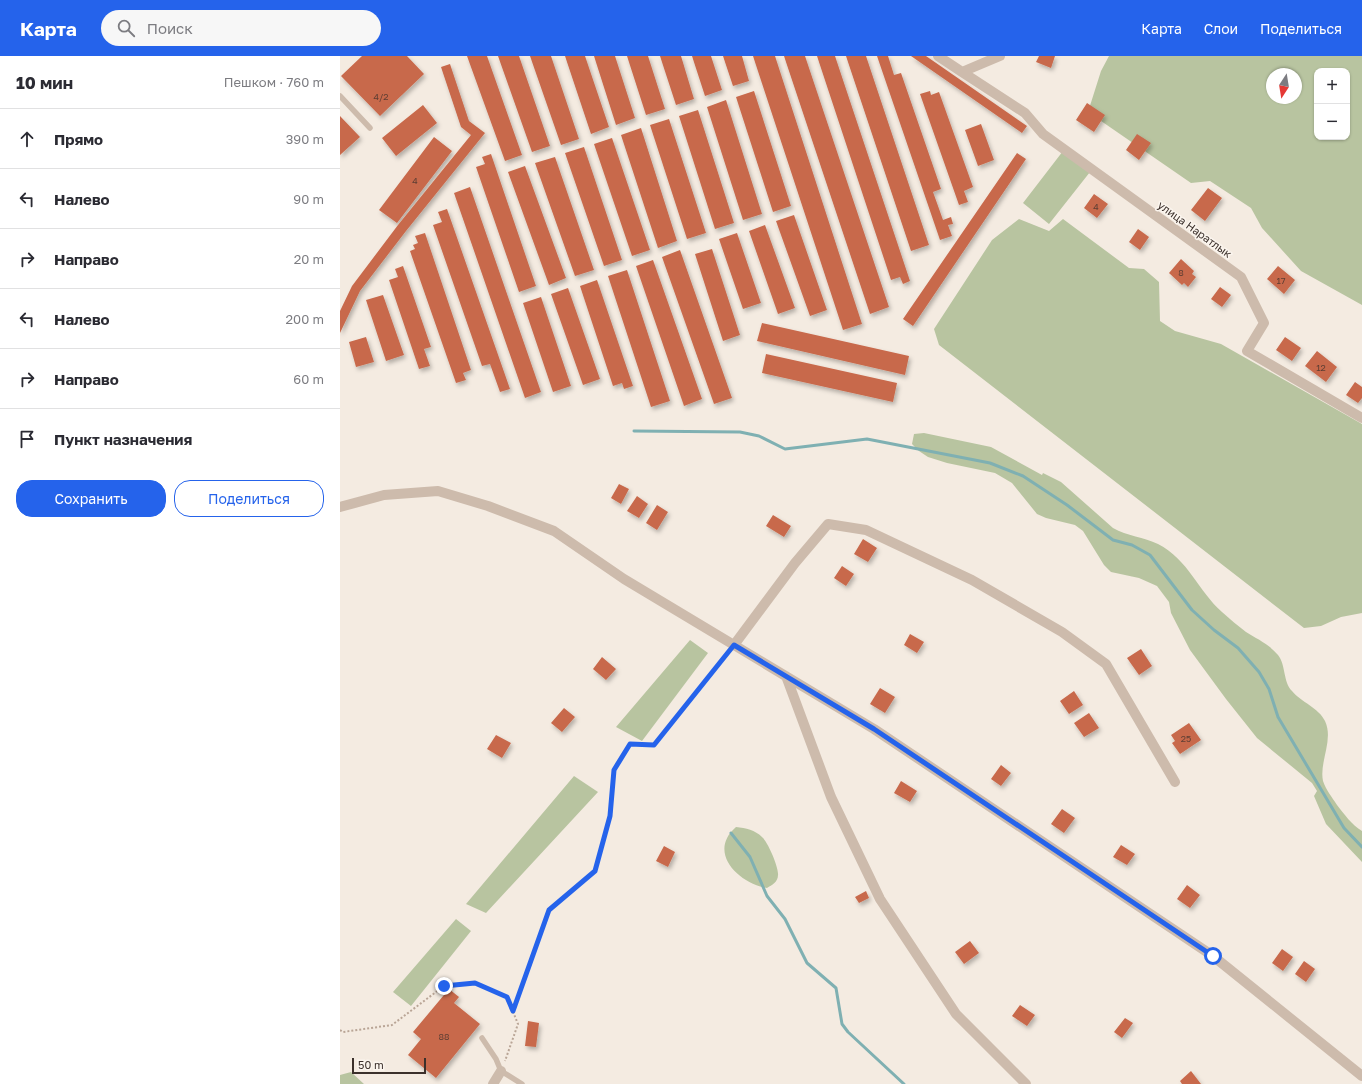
<!DOCTYPE html>
<html lang="ru">
<meta charset="utf-8">
<style>
:root{--surface:#fff;--page:#f7f7f7;--text:#2b2b33;--muted:#7c7c81;--line:#e1e1e2;--accent:#2563eb}
body{margin:0;font-family:"Golos Text",sans-serif;background:var(--page);color:var(--text)}
.controls{position:absolute;right:12px;top:12px;display:grid;overflow:hidden;border-radius:8px;box-shadow:0 1px 3px #0004}
.controls button{width:36px;height:36px;display:grid;place-items:center;padding:0;border:0;border-bottom:1px solid var(--line);background:var(--surface);color:var(--text);font:20px sans-serif}
.compass{position:absolute;left:926px;top:12px;width:36px;height:36px;border-radius:50%;background:var(--surface);box-shadow:0 1px 3px #0004;rotate:192deg}
.scale{position:absolute;left:12px;bottom:10px;width:74px;box-sizing:border-box;padding-left:4px;border:2px solid #3b302b;border-top:0;font-size:11px;line-height:14px;white-space:nowrap;color:#3b302b;-webkit-text-stroke:3px #fbf5ee;paint-order:stroke}
.stop{position:absolute;width:12px;height:12px;margin:-9px;border:3px solid #2563eb;border-radius:50%;background:#fff}
.stop.end{background:#2563eb;border-color:#fff;box-shadow:0 1px 4px #0008}
.list{margin:0;padding:0;list-style:none}
h2{display:flex;justify-content:space-between;align-items:center;height:52px;margin:0;padding:0 16px;font-size:17px}
h2 small{font-size:13px;font-weight:400;color:var(--muted)}
.list li{display:grid;grid-template-columns:26px 1fr auto;gap:12px;align-items:center;box-sizing:border-box;height:60px;padding:0 16px;border-top:1px solid var(--line)}
.list b{display:block;font-size:15px;white-space:nowrap}
.list em{font-size:13px;font-style:normal;color:var(--muted)}
.actions{display:flex;gap:8px;padding:12px 16px}
.actions a{flex:1;padding:9px 0;border:1px solid var(--accent);border-radius:16px;text-align:center;font-size:14px;color:var(--accent)}
.actions .main{background:var(--accent);color:#fff}
.icon{flex:none;width:22px;height:22px;fill:none;stroke:currentColor;stroke-width:2;stroke-linecap:round;stroke-linejoin:round}
.map{position:relative;flex:none;width:1022px;height:1028px;overflow:hidden}
header{display:flex;align-items:center;gap:24px;box-sizing:border-box;height:56px;padding:0 20px;background:var(--accent);color:#fff}
header strong{font-size:19px}
nav{display:flex;gap:22px;margin-inline-start:auto;font-size:14px}
.search{width:280px;height:36px;background:var(--page);display:flex;align-items:center;gap:10px;box-sizing:border-box;padding:0 14px;border-radius:22px;color:var(--muted);font-size:15px}
main{display:flex}
aside{flex:1;background:var(--surface)}
.map>svg:first-child{display:block}
.green{fill:#b8c4a0;fill-rule:evenodd}
.lines{fill:none;stroke-linecap:round;stroke-linejoin:round}
.stream{stroke:#7fb0b2;stroke-width:3}
.building{fill:#c8694b;filter:url(#shadow)}
.path{stroke:#b9a596;stroke-width:2;stroke-dasharray:2 2;stroke-linecap:butt}
.service{stroke:#cdbbac;stroke-width:5.5}
.minor{stroke:#cdbbac;stroke-width:10}
.route{stroke:#2563eb;stroke-width:5}
.labels{text-anchor:middle;dominant-baseline:central;stroke-width:3;stroke-linejoin:round;paint-order:stroke}
.number-label{font-size:9px;fill:#5e3e33}
.street-label{font-size:11px;fill:#3b302b;stroke:#fbf5ee}
</style>
<header>
<strong>Карта</strong>
<div class="search"><svg class="icon" aria-label="search" viewBox="0 0 24 24"><circle cx="10" cy="10" r="6"/><path d="M15 15l6 6"/></svg>Поиск</div>
<nav><a>Карта</a><a>Слои</a><a>Поделиться</a></nav>
</header>
<main>
<aside>
<h2>10 мин<small>Пешком · 760 m</small></h2>
<ul class="list">
<li><svg class="icon" aria-label="ahead" viewBox="0 0 24 24"><path d="M12 20V5M6 11l6-6 6 6"/></svg><div><b>Прямо</b></div><em>390 m</em></li>
<li><svg class="icon" aria-label="left" viewBox="0 0 24 24"><path d="M17 20v-9H6M10 6l-5 5 5 5"/></svg><div><b>Налево</b></div><em>90 m</em></li>
<li><svg class="icon" aria-label="right" viewBox="0 0 24 24"><path d="M7 20v-9h11M14 6l5 5-5 5"/></svg><div><b>Направо</b></div><em>20 m</em></li>
<li><svg class="icon" aria-label="left" viewBox="0 0 24 24"><path d="M17 20v-9H6M10 6l-5 5 5 5"/></svg><div><b>Налево</b></div><em>200 m</em></li>
<li><svg class="icon" aria-label="right" viewBox="0 0 24 24"><path d="M7 20v-9h11M14 6l5 5-5 5"/></svg><div><b>Направо</b></div><em>60 m</em></li>
<li><svg class="icon" aria-label="arrive" viewBox="0 0 24 24"><path d="M6 21V4h12l-3 4 3 4H6"/></svg><div><b>Пункт назначения</b></div></li>
</ul>
<div class="actions"><a class="main">Сохранить</a><a>Поделиться</a></div>
</aside>
<div class="map">
<svg width="1022" height="1028" viewBox="0 0 1022 1028">
<defs>
<filter id="shadow"><feDropShadow dx="2" dy="3" stdDeviation="2" flood-color="#0004"/></filter>
</defs>
<rect width="100%" height="100%" fill="#f4ebe1"/>
<path class="green" d="M769,0H1022V249L961,215L922,172L911,152L870,125L851,127L748,56L761,15ZM977,15H1007V81H977ZM932,18H956V42H932Z
M723,95L750,116L709,168L683,147Z
M679,163L709,175L723,163L789,212L804,213L819,226L820,265L835,275L881,288L1022,368V557L1001,561L981,570L964,572L599,289L594,273L652,184Z
M584,377L651,391L702,419L703,417L721,426L773,472C787,480 804,481 818,488C848,503 859,536 882,556C890,563 898,570 906,576C917,583 929,588 938,599C946,609 943,626 952,635C961,646 979,652 985,665C994,684 979,706 983,725C986,734 992,741 997,749C1004,758 1012,769 1022,775V806L986,768L974,740L977,735L972,727L917,682L886,643L850,594L831,557L829,546L817,530L799,522L771,516L764,509L743,475L735,469L706,462L697,458L672,427L655,417L607,407L588,401L579,395L572,388L574,378Z
M350,584L368,597L302,685L276,671Z
M234,720L258,736L146,857L126,848Z
M396,771C406,772 415,774 422,781C428,786 439,812 438,819C438,826 432,829 427,832C398,827 367,796 396,771Z
M116,863L131,875L71,950L53,936Z
M11,1016L24,1028H0V1019Z"/>
<g class="lines">
<path class="stream" d="M294,375L400,376L419,380L445,393L527,383L650,407L683,420L727,449L773,484L792,489L810,499L852,554L874,574L898,592L919,616L929,633L938,661L1004,772L1022,791
M391,777L410,801L427,840L445,863L467,907L496,932L502,968L508,976L564,1028"/>
</g>
<path class="building" d="M22,0H67L84,18L40,60L1,20Z
M127,0H147L182,99L165,105Z
M158,0H179L210,90L192,96Z
M190,0H211L239,83L221,89Z
M225,0H245L269,71L251,78Z
M254,0H275L295,62L276,69Z
M287,0H308L325,53L306,59Z
M320,0H341L354,43L336,49Z
M352,0H371L382,34L365,40Z
M383,0H402L409,25L393,30Z
M413,0H435L522,268L503,274Z
M444,0H465L549,251L530,258Z
M477,0H495L570,225L563,228L560,221L551,224Z
M506,0H526L589,189L571,195Z
M537,0H548L554,19L561,17L601,133L593,136L603,164L611,161L613,168L608,169L612,180L600,184Z
M571,0H586L687,70L682,77Z
M699,0H715L711,12L696,6Z
M110,8L129,65L145,77L66,175L20,235L0,277V255L12,230L58,169L131,79L121,71L101,11Z
M414,35L451,150L433,156L396,41Z
M590,35L591,39L599,36L633,131L624,135L628,146L619,149L580,38Z
M386,44L422,158L403,164L367,51Z
M747,47L765,59L754,76L736,64Z
M83,49L97,67L56,100L42,82Z
M358,54L394,167L375,173L339,60Z
M0,60L20,81L0,99Z
M329,63L366,177L347,183L310,69Z
M641,68L654,104L638,110L625,74Z
M301,72L337,185L318,192L281,79Z
M797,78L811,87L799,104L786,94Z
M94,81L112,95L57,167L39,154Z
M272,82L310,194L292,200L254,88Z
M244,91L282,204L264,210L225,97Z
M677,97L686,103L573,270L563,263Z
M151,98L196,230L179,236L136,111L145,108L142,101Z
M215,101L254,214L235,220L195,107Z
M185,110L226,222L209,229L168,116Z
M130,131L201,336L185,342L114,137Z
M868,132L882,142L865,165L851,154Z
M754,138L768,148L757,162L744,152Z
M107,153L170,333L160,336L150,308L142,310L93,169L102,166L98,156Z
M454,159L487,254L470,260L436,165Z
M425,169L455,252L438,258L409,175Z
M798,173L809,181L800,194L789,186Z
M85,177L131,314L123,317L126,324L116,327L70,195L75,193L73,189L78,187L75,180Z
M397,177L421,247L403,253L379,183Z
M372,193L400,279L383,285L355,198Z
M340,194L392,342L374,348L322,201Z
M841,203L854,215L852,218L856,221L848,231L844,227L842,229L829,217Z
M313,204L362,343L344,350L296,210Z
M63,210L91,291L84,293L90,310L79,313L49,224L58,221L55,213Z
M938,210L955,224L944,238L927,223Z
M287,214L330,345L311,351L268,220Z
M257,224L293,330L284,333L282,327L273,330L240,230Z
M880,231L891,239L882,251L871,243Z
M228,232L260,323L243,329L211,238Z
M43,239L64,299L46,305L26,244Z
M201,241L231,330L213,336L183,247Z
M422,267L569,300L565,319L417,285Z
M26,281L34,306L16,311L9,286Z
M945,281L961,292L952,305L936,294Z
M977,295L997,311L986,326L965,310Z
M426,298L557,327L553,346L422,317Z
M1015,326L1022,331V342L1018,347L1006,339Z
M279,428L289,433L281,448L271,442Z
M297,440L308,448L299,462L287,455Z
M317,449L328,456L317,474L306,467Z
M433,459L451,470L444,481L426,470Z
M523,483L537,492L528,506L514,498Z
M502,510L514,518L506,530L494,522Z
M570,578L584,586L577,597L564,589Z
M801,593L812,610L799,619L787,602Z
M262,601L276,613L266,624L253,613Z
M540,632L555,641L545,657L530,648Z
M734,635L743,649L729,658L720,645Z
M224,652L235,661L222,676L211,667Z
M749,657L759,672L744,681L734,667Z
M849,667L861,684L840,698L832,687L835,685L831,679Z
M156,679L171,687L162,702L147,693Z
M661,709L671,717L661,730L651,723Z
M561,725L577,735L570,746L554,737Z
M722,753L735,762L724,777L711,768Z
M781,789L795,798L787,809L773,801Z
M324,790L335,796L328,811L316,805Z
M847,829L860,839L850,852L837,843Z
M526,835L529,842L519,847L515,841Z
M630,885L639,897L624,908L615,896Z
M942,893L953,901L943,915L932,907Z
M964,905L975,913L966,926L955,918Z
M109,933L119,941L114,947L140,968L96,1022L68,999L81,983L73,976Z
M680,949L695,959L687,970L672,960Z
M785,962L793,967L782,982L774,976Z
M188,965L199,967L196,991L185,990Z
M851,1015L861,1028H842L840,1025Z"/>
<g class="lines">
<path class="path" d="M173,955L209,854L255,815L271,760L274,714L289,688L314,689L389,596
M0,974L3,976L52,969L104,930L135,927L167,941L178,968L165,1005"/>
<path class="service" d="M0,40L30,72
M142,982L156,1003L161,1015L182,1028"/>
<path class="minor" d="M598,0L622,16L660,0
M622,16L685,57L703,78L901,221L924,267L907,295L1022,362
M0,451L44,439L98,435L148,450L214,475L284,523L534,673L873,900L1022,1020
M394,589L455,507L488,468L526,474L632,524L722,576L766,608L835,726
M446,620L491,741L540,843L616,958L686,1028
M153,1028L161,1015"/>
</g>
<g class="lines">
<path class="route" d="M104,930L135,927L167,941L173,955L209,854L255,815L270,760L274,714L290,688L314,689L394,589L534,673L873,900"/>
</g>
<g class="labels">
<g class="number-label">
<text x="41" y="40">4/2</text>
<text x="75" y="124">4</text>
<text x="756" y="150">4</text>
<text x="841" y="216">8</text>
<text x="941" y="224">17</text>
<text x="981" y="311">12</text>
<text x="846" y="682">25</text>
<text x="104" y="980">88</text>
</g>
<g class="street-label">
<text transform="translate(855 173) rotate(36)">улица Наратлык</text>
</g>
</g>
</svg>
<div class="controls">
<button>+</button>
<button>−</button>
</div>
<svg class="compass" viewBox="-18 -18 36 36"><path d="M0-13l5 13h-10z" fill="#e53935"/><path d="M0 13l5-13h-10z" fill="#7c7c81"/></svg>
<div class="scale">50 m</div>
<div class="stop" style="left:873px;top:900px"></div>
<div class="stop end" style="left:104px;top:930px"></div>
</div>
</main>
